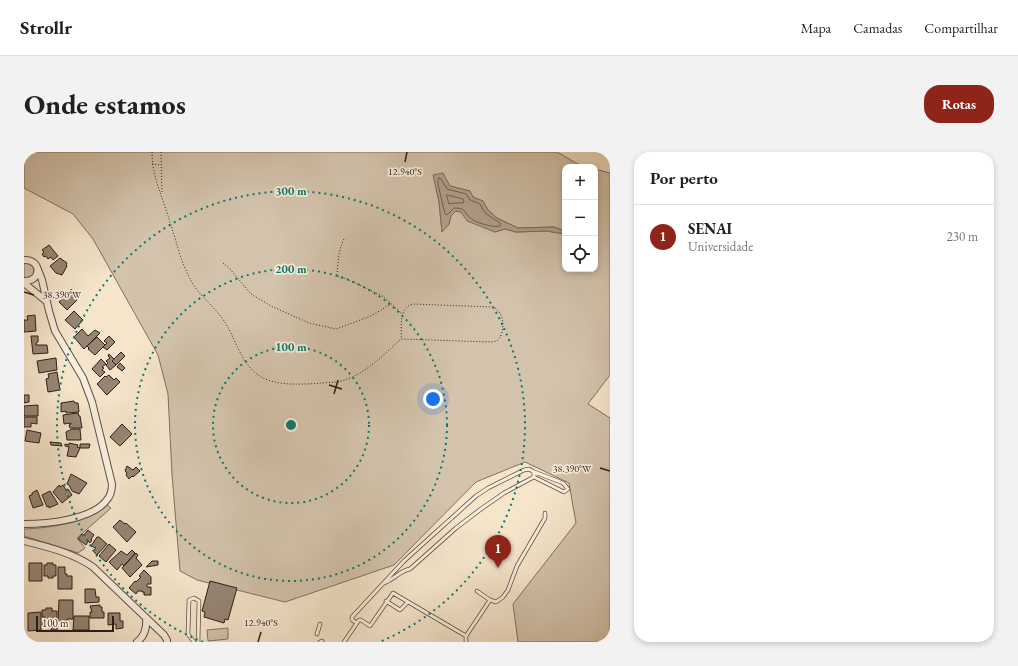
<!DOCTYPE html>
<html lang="pt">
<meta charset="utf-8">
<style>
:root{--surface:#fff;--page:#f2f2f2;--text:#202124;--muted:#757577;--line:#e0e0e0;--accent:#8f2418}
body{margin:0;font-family:"EB Garamond",serif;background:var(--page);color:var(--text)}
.controls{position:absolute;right:12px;top:12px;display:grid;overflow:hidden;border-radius:8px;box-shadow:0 2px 6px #0003}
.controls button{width:36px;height:36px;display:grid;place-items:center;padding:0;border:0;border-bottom:1px solid var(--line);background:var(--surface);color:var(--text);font:20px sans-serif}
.scale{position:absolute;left:12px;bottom:10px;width:78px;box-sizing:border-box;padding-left:4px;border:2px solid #2f1d16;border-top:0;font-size:11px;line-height:14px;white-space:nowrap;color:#2f1d16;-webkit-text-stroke:3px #f8eedd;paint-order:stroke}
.you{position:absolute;left:409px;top:247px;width:14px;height:14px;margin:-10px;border:3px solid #fff;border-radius:50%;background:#1a73e8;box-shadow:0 0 0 6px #1a73e833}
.badge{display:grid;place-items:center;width:26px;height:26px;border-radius:50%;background:var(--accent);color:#fff;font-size:13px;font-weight:700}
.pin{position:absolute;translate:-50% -33px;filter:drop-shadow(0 1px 2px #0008)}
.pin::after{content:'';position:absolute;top:21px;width:14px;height:12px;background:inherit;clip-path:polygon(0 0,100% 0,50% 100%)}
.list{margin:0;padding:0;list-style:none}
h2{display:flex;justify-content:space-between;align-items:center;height:52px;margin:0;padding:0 16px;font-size:17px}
h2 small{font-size:13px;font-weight:400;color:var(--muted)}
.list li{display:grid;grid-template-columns:26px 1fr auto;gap:12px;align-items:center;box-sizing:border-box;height:64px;padding:0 16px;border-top:1px solid var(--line)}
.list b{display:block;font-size:15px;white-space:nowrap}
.list p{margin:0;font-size:13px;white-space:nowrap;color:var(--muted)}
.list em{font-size:13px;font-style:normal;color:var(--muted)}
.icon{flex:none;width:22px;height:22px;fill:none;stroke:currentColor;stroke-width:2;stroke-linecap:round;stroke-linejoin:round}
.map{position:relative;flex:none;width:586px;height:490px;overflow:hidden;border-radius:16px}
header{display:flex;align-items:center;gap:24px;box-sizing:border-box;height:56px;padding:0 20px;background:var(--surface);border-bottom:1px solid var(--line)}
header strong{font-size:19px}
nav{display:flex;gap:22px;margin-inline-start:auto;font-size:14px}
.intro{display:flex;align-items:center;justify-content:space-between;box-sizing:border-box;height:96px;padding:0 24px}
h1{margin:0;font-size:28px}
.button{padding:10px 18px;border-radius:16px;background:var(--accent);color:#fff;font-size:14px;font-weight:700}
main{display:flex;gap:24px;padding:0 24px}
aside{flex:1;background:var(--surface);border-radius:16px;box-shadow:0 2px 6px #0003}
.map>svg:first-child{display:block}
.green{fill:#d3c3ac;stroke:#817061}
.water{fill:#b2a18d;stroke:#7e6c5d}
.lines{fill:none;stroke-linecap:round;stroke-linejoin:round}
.shore{stroke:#705f52;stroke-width:1}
.building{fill:#968574;stroke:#2f1d16}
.lane-casing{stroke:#604f43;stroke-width:4.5}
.street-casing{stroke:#604f43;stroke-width:8}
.path{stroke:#2f1d16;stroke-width:1;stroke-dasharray:1 2;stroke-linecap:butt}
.lane{stroke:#f8eedd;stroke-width:3}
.street{stroke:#f8eedd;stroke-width:6}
.ticks{fill:none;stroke:#2f1d16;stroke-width:1.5}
.ring{fill:none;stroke:#0f766e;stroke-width:2;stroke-dasharray:2 4}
.ticks-label{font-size:10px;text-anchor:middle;fill:#2f1d16;stroke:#f8eedd;stroke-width:3.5;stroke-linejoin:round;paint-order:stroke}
.centre{fill:#0f766e;stroke:#f8eedd;stroke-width:2}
.ring-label{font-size:12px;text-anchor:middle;font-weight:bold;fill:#0f766e;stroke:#f8eedd;stroke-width:3.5;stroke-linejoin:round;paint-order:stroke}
</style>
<header>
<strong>Strollr</strong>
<nav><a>Mapa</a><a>Camadas</a><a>Compartilhar</a></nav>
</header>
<div class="intro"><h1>Onde estamos</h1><a class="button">Rotas</a></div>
<main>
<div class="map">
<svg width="586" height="490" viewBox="0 0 586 490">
<rect width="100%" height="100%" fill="#f5e5cb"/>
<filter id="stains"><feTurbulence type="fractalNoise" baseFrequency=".005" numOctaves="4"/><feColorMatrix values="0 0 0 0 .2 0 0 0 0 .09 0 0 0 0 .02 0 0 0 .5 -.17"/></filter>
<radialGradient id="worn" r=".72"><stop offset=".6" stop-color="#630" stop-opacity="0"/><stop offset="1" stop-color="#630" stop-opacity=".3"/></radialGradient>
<path class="green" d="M0,0H533L554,12L565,15H541V79L530,75L494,76L473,66L464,58L459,49L449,45L446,39L426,34L410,24L415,50L418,80L425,72L427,64L431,59L437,60L471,80L481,77L492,80L522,79L541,82V117H571V17L586,21V223L564,252L586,266V490H494L489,452L552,371L545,331L501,310L452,330L370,413L261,450L173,428L156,419L148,323L144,242L134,203L69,87L49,62L0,36Z
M0,111C14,111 13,127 0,126Z
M83,353L87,356L53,386L61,396L54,401L0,384V377C25,376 64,371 83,353Z
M204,476V487L184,489L183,478Z"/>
<path class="water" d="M419,21L426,34L446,39L449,45L459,49L464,58L473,66L494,76L530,75L541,79V82L522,79L492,80L481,77L471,80L443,69L437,60L432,59L427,64L425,72L418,80L415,50L409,23Z"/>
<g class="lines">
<path class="shore" d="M415,26L417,27L423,37L442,42L446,48L456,52L461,61L476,71V74C470,76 451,71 445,65C439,59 442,56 430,56L423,63L421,62L414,32V28Z
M423,43L439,47L440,50L439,51H432L425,52L423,45Z"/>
</g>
<path class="building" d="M25,93L34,104L29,108L27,105L24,107L22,104L20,105L18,102L20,100L18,98Z
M36,106L43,111L42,113L43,114L38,123L32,121L26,114Z
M47,137L50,140L47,142L53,148L43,158L35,150Z
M50,159L59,168L51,177L41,168Z
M11,163L12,179L0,180V168H4L3,164Z
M58,177L64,184L71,178L76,181L60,197L50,185Z
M7,184H14V190L12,191V193H23L24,201L9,202Z
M85,184L91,190L83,198L79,195L83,191L80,189Z
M73,185L81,193L71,203L64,197L65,196L63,194Z
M97,200L101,204L92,213L88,209Z
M85,202L90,207L88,209L92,213L86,218L82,213L84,211L82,209L86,206L84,204Z
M32,206L33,218L15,221L13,209Z
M77,207L82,212L78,215L80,216L78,218L81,220L76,225L68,217Z
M96,211L101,216L98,219L93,215Z
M33,220L36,238L24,240L22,227L25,226L24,222Z
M85,223L90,228L92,226L96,230L83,243L73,232L81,224L82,225Z
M0,243H5V250L0,251Z
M50,249L51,251H54L55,260L42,261V259L37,260V251Z
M14,253V264H0V254Z
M54,261L55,264H56L58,276H46L45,273L47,272V271L40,272L39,263Z
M0,265H13V272L7,271V275H0Z
M98,272L108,282L96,294L86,285Z
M48,277H56L57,288H43L42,280Z
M3,278L17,281L15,291L1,289Z
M26,290L37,291L38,294L27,293Z
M45,291L54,293L53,295L56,296L52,305L43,304L45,295L41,294V292L45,293Z
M56,292H66L65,296H56Z
M103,314L109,318L112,315L116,319L109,325L108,324L105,327L102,323L103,321L101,319Z
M47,322L63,331L55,342L48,339L45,333L43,332Z
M35,333L36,335L39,333L42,338L44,337L48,343L38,351L29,340Z
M13,338L19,353L9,356L5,344L8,343V341Z
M26,339L34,352L25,356V354L23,355L18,343Z
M96,368L101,372L102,371L112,380L103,390L89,375Z
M64,378L70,383L67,387L68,388L66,391L64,389L62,393L54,387L58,382L60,383Z
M73,385H75L83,392L73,403L69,399L72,396L67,394Z
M85,392L92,398L82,410L75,404Z
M108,398L111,401L100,414L98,412L93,418L85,410L97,399L103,403Z
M112,401L114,403L112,406L118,413L106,425L98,416Z
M128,409H134V413L122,415Z
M5,411H18V429H5Z
M23,411H29V413H32V424H29V426H24V424H20V413H23Z
M34,415H41V422H43V424H48V437H34Z
M120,418L127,425V432H123V435H127V443H120V440H118V439H114L112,442L105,436L111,429L112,430L117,425L115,424Z
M186,429L213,436L204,468L201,467L200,471L180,465L181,460L178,459Z
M61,437H71L72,445H75V450L61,451Z
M35,448H49V467H43V470H34Z
M76,453V455H78V460H80V466H66V460H68L66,454Z
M22,456H28V459H33V478H27L28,475H19V468H21V465H18V458H22Z
M17,460V478L4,479V461Z
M84,461H96V469H99V476L92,477V472L84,473Z
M50,464H65V478H49Z"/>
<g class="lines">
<defs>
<path id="lane" d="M508,319L539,331L544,337L540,340L510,325
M466,448L472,450L479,445L484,438L493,414L521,366V361
M362,449L376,458L384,450
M333,471L328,468V465L380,409L452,344L464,336L500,318L505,317L510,320V324L508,326L480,341L457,357L432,376L386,417C373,420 372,427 360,431
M293,482L296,472
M442,484L466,448L453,439
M170,490L164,482L165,448L170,446L175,449L174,490
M296,490L298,489
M320,490L335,468H337L346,474L369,441L442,484V490"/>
<path id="street" d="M0,108C18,107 18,130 0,129
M0,131L22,149
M0,372C22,372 67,368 82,349C86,345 88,338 88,332L68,250L59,226L31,179L25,159L18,128L13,115
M0,389C24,395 49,401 69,415L140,483L143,488V490
M113,490C121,484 123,476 122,466"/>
</defs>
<use href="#lane" class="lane-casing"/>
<use href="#street" class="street-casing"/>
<path class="path" d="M128,0C128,24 138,44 145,67C153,90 157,114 171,135C180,148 194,158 202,172C213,190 218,215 239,226C259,236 291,231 314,230C340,224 358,204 377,187L467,190L473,189C482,181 481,158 468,155L389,152C374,156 378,175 377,187
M137,0L138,41
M128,12L137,13
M320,87C314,99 314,111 313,124L323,127L360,145L378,162
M199,111L206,117L227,142L247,154L285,171L312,177L347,164L367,152"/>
<use href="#lane" class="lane"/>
<use href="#street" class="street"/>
</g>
<path class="ticks" d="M381,10L383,0M0,140L10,143M305,233L318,237M310,242L314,228M576,316L586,319M234,490L237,480"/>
<g class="ring">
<circle cx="267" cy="273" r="78"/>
<circle cx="267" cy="273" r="156"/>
<path d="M179 490A234 234 0 1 1 355 490"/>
</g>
<g class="ticks-label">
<text x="381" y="23">12.940°S</text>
<text x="38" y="146">38.390°W</text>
<text x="548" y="320">38.390°W</text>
<text x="237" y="474">12.940°S</text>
</g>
<circle cx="267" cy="273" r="6" class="centre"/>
<g class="ring-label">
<text x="267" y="43">300 m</text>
<text x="267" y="121">200 m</text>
<text x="267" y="199">100 m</text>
</g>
<rect width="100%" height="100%" filter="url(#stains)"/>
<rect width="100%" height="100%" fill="url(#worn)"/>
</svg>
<div class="controls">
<button>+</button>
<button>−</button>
<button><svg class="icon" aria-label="locate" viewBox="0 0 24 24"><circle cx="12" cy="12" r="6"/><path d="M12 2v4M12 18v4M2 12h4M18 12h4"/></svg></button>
</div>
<div class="scale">100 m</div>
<div class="you"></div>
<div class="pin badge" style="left:474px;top:416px">1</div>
</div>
<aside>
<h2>Por perto<small></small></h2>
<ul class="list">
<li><span class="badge">1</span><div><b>SENAI</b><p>Universidade</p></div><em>230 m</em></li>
</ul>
</aside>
</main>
